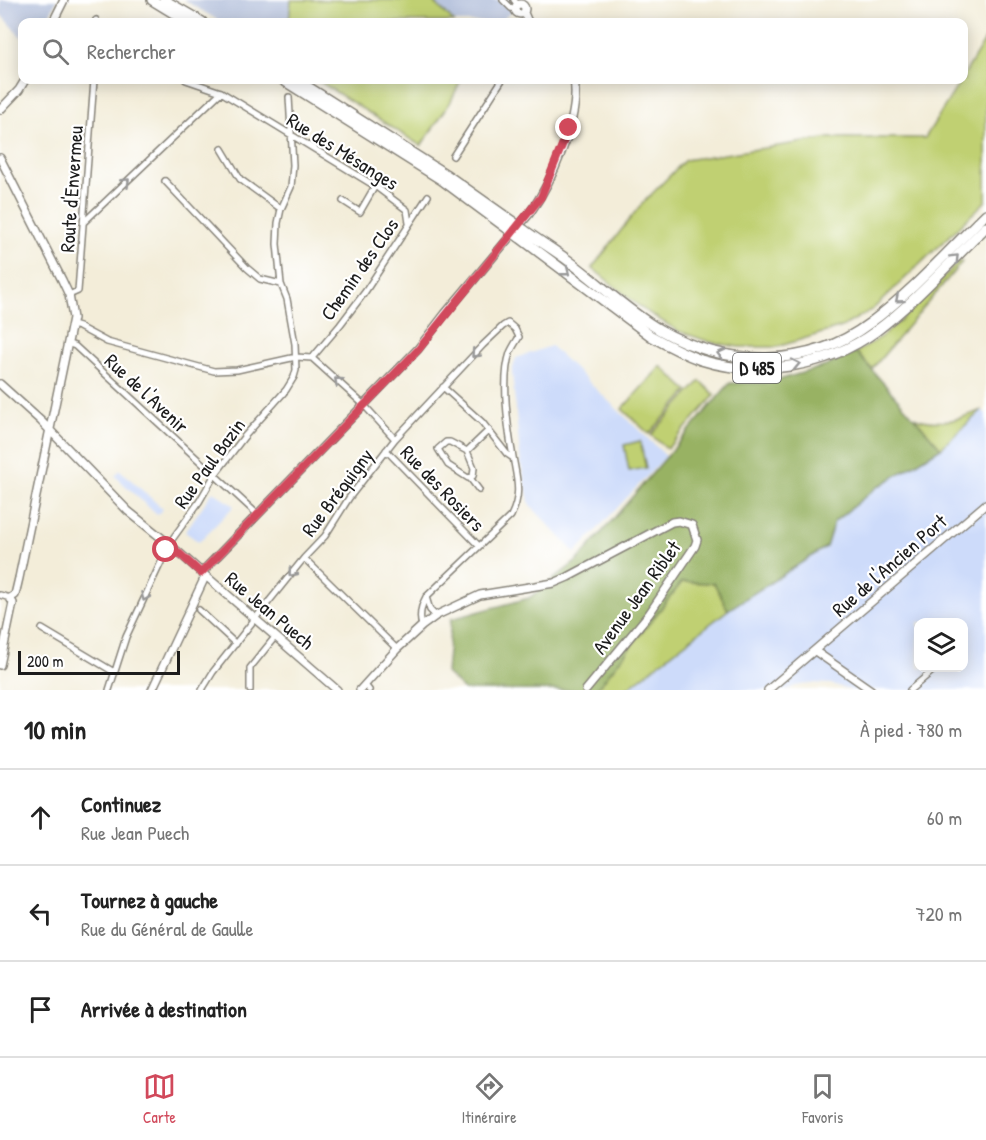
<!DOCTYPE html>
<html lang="fr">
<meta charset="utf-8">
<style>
:root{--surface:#fff;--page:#f2f2f2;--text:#222;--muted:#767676;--line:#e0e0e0;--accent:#d1495b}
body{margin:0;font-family:"Patrick Hand",sans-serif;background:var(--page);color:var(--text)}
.controls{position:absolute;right:18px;bottom:18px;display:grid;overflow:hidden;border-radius:12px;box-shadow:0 3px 15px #0003}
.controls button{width:54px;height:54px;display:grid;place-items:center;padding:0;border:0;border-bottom:2px solid var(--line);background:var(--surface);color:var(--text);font:30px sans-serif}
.scale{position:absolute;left:18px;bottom:15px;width:162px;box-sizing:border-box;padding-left:6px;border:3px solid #1c1c1c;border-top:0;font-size:16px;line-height:21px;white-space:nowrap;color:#1c1c1c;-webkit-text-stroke:4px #fff;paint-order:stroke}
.stop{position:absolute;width:18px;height:18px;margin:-14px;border:4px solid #d1495b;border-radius:50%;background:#fff}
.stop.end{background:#d1495b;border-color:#fff;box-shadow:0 2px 6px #0008}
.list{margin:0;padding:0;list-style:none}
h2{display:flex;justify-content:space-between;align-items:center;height:78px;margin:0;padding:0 24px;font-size:26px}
h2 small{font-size:20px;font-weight:400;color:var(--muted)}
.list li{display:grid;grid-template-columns:39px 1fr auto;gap:18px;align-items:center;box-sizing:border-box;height:96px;padding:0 24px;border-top:2px solid var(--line)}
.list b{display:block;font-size:22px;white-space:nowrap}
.list p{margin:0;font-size:20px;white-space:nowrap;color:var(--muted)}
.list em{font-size:20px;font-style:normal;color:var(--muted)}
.icon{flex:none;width:33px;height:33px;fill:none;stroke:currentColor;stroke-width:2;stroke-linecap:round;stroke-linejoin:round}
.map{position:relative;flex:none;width:986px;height:690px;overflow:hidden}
.search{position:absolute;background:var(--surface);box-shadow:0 3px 15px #0003;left:18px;right:18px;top:18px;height:66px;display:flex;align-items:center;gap:15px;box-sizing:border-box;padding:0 21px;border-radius:12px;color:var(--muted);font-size:22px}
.sheet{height:366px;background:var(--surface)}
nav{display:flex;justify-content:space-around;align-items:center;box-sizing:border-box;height:84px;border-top:2px solid var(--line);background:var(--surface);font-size:16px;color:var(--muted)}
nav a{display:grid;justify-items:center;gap:3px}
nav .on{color:var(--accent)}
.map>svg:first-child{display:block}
.built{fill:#cddbfa;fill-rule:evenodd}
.industrial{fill:#b9c5de}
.green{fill:#c0d072;stroke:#6e7647;stroke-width:1.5}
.forest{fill:#98b264;stroke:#5a6740;stroke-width:1.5}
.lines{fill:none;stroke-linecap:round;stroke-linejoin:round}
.street-casing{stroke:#88847a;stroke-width:8}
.secondary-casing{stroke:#88847a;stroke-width:10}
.highway-casing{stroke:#88847a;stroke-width:12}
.street{stroke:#fff;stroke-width:5}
.secondary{stroke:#fff;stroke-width:7}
.highway{stroke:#fff;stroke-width:9}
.highway-bridge-casing{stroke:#88847a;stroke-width:12;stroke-linecap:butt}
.highway-bridge{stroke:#fff;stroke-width:9}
.oneway{stroke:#999}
.route{stroke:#d1495b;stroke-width:8}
.labels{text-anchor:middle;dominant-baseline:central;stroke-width:4.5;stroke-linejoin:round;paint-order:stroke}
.shield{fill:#fff;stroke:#606060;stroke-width:1.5}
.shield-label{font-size:18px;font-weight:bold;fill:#1c1c1c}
.street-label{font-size:20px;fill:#1c1c1c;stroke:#fff}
</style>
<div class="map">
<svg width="986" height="690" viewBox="0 0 986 690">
<rect width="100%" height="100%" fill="#fff"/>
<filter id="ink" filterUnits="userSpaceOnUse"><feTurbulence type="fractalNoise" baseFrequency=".0167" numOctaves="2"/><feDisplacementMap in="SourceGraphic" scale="12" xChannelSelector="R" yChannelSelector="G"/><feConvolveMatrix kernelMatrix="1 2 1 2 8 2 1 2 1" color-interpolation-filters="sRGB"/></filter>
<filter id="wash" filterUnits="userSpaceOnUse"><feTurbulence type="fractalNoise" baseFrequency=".008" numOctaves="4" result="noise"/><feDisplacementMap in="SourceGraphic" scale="24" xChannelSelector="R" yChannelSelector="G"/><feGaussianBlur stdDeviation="1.35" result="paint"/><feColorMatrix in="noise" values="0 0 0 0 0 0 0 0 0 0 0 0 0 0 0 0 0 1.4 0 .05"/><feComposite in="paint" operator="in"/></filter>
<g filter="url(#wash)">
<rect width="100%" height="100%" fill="#f3edd9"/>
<path class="built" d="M551,346L666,456L575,553L530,505L521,465L512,372L516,358Z
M982,410L986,414V690H851L831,684L812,683L795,686L786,690H625L728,610L826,547L834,522L876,488L941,448ZM918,622H964V668H918Z
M120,470L163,509L157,515L115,476Z
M213,491L234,506L199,542L185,532Z"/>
<path class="industrial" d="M0,0H57L46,22H22V38L0,14Z
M184,0H291L290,21L221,22Z
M432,0H517L511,12L500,22H454Z"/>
<path class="green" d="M291,0H432L454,22H289Z
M986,38V201L873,309L842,327L777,347H739L710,342L678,331L644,310L592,268L639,207L685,160L830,138H925L961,80H964V75Z
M317,80H461L450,103L421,146Z
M960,260L962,262L872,369L856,352C893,335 931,289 960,260Z
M661,366L688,391L649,434L622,409Z
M700,381L715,395L667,449L651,435Z
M982,410L941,448L914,417C937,427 960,419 982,410Z
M640,441L646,468L629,471L624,445Z
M682,582L714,583L728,610L625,690H596Z"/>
<path class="forest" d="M856,352L941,448L876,488L834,522L826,547L728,610L714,583L682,582L596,690H464L446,673L451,619L529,598L578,560L730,383H768L826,366Z"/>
</g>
<g filter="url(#ink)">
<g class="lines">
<defs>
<path id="street" d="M503,0L511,8L515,9
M514,0L518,5
M96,20L97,22
M186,80L221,92L375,186L407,210L409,223
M222,149L240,179L281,209
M453,156L502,80
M165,181L247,268L260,279L281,284
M343,201L360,212L375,186
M84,222L221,92
M69,295L78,291L94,80
M72,325L79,327L107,342L214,371L237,370L296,357L312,358L364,405L395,439
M69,344L75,346L257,514
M312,358L340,325L365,292L428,196
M443,387L482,422L507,454L513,458
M386,450L479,546
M467,451L474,468L473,476L468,478L448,465L438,449L446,442H450L467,451L489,430
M470,478L479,490
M304,558L397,649
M0,595L10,598
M426,597L430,610L436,616
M199,610L236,644
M42,629L114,672
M365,685L369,690
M109,690L126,637L171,541L199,502L214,476L244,437L286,390L294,377L296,370L295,344L287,299L281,284L277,244L278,223L281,209L291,187L293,165L289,97
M202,690L213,672L254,620L304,558L325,536L349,498L395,439L483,345L503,326L508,323L515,329L519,337C516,342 512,348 510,353C501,379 508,430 513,457C517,480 522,494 511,516L426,597C421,606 419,616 422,626
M250,690V668L275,637
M910,690L936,668"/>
<path id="secondary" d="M515 9a5 5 0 1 1 10 0a5 5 0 1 1-10 0Z
M524,13L528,22
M53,22L64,0
M0,110L19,90L25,80
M0,158L62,280L69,295L73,318L19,578L15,595L10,598L13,603L0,665
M0,384L41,421L128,511L169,544L337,690
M201,573L418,349L445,314L529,214C551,184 581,117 574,80
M815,651L871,690
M152,690L205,577
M360,690L397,649L422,626L437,615L480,595L554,583L568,577L672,522L679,521L692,525L697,540L695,546L649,614L586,690
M768,690L986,504"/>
<path id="highway" d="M152,0L188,22
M164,0L202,22
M283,80L442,180L508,229
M297,80L445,174L513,222
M524,230C539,241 554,250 569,261C599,283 627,311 660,330C725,367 808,370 870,323C912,292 948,251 986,214
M519,237L651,336C667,345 684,354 701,360C758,378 827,367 876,331C916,301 950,262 986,227"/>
</defs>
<use href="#street" class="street-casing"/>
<use href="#secondary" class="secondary-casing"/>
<use href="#highway" class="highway-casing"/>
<use href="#street" class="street"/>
<use href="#secondary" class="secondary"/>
<use href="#highway" class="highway"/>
<defs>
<path id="highway-bridge" d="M513,222L524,230
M508,229L519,237"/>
</defs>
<use href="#highway-bridge" class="highway-bridge-casing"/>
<use href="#highway-bridge" class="highway-bridge"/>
</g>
<defs><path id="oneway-chevron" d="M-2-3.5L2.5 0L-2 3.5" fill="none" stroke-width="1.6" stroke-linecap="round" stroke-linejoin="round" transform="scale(1.5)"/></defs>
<g class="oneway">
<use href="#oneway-chevron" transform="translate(126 182) rotate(-44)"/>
<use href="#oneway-chevron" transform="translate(955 258) rotate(-45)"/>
<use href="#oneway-chevron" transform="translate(566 272) rotate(38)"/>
<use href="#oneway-chevron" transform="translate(899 299) rotate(140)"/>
<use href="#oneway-chevron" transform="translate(475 354) rotate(134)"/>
<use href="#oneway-chevron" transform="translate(721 354) rotate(-166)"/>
<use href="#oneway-chevron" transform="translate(796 364) rotate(-12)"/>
<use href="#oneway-chevron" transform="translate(338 381) rotate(-138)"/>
<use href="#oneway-chevron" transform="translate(292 573) rotate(129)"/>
<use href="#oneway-chevron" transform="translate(145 597) rotate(113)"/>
</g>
</g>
<g class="lines" filter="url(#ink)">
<path class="route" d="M166,550L169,544L201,573L418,350L541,197L569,128"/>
</g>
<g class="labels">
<rect class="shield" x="733" y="353" width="48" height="30" rx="4.5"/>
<g class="shield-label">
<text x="757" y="368">D 485</text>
</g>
<g class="street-label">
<text transform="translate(343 151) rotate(32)">Rue des Mésanges</text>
<text transform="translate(71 189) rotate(-86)">Route d'Envermeu</text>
<text transform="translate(359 269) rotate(-55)">Chemin des Clos</text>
<text transform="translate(147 393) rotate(43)">Rue de l'Avenir</text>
<text transform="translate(209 463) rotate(-54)">Rue Paul Bazin</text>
<text transform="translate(443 488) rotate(46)">Rue des Rosiers</text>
<text transform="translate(337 492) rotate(-53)">Rue Bréquigny</text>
<text transform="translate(889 565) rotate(-41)">Rue de l'Ancien Port</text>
<text transform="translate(636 597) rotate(-54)">Avenue Jean Riblet</text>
<text transform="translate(270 610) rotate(40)">Rue Jean Puech</text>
</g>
</g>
</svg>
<div class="controls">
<button><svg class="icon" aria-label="layers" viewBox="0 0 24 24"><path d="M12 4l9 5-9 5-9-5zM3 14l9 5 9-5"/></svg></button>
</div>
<div class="scale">200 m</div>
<div class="stop" style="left:166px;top:550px"></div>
<div class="stop end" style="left:569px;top:128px"></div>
<div class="search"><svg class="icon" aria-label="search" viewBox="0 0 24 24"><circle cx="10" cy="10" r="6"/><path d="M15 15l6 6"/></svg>Rechercher</div>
</div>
<section class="sheet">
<h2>10 min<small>À pied · 780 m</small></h2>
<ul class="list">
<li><svg class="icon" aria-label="ahead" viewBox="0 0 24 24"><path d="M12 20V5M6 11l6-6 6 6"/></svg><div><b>Continuez</b><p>Rue Jean Puech</p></div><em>60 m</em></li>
<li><svg class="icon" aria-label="left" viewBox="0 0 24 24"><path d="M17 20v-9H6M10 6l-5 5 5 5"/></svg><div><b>Tournez à gauche</b><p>Rue du Général de Gaulle</p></div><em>720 m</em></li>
<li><svg class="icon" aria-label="arrive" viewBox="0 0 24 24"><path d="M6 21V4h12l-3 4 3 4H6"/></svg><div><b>Arrivée à destination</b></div></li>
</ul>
</section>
<nav>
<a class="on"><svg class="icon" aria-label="map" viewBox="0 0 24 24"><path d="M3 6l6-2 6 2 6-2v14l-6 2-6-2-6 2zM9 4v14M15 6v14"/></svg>Carte</a>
<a><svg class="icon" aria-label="directions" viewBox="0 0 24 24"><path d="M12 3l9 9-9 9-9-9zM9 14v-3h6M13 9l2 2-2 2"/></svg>Itinéraire</a>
<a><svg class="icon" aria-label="saved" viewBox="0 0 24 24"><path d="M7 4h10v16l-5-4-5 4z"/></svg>Favoris</a>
</nav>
